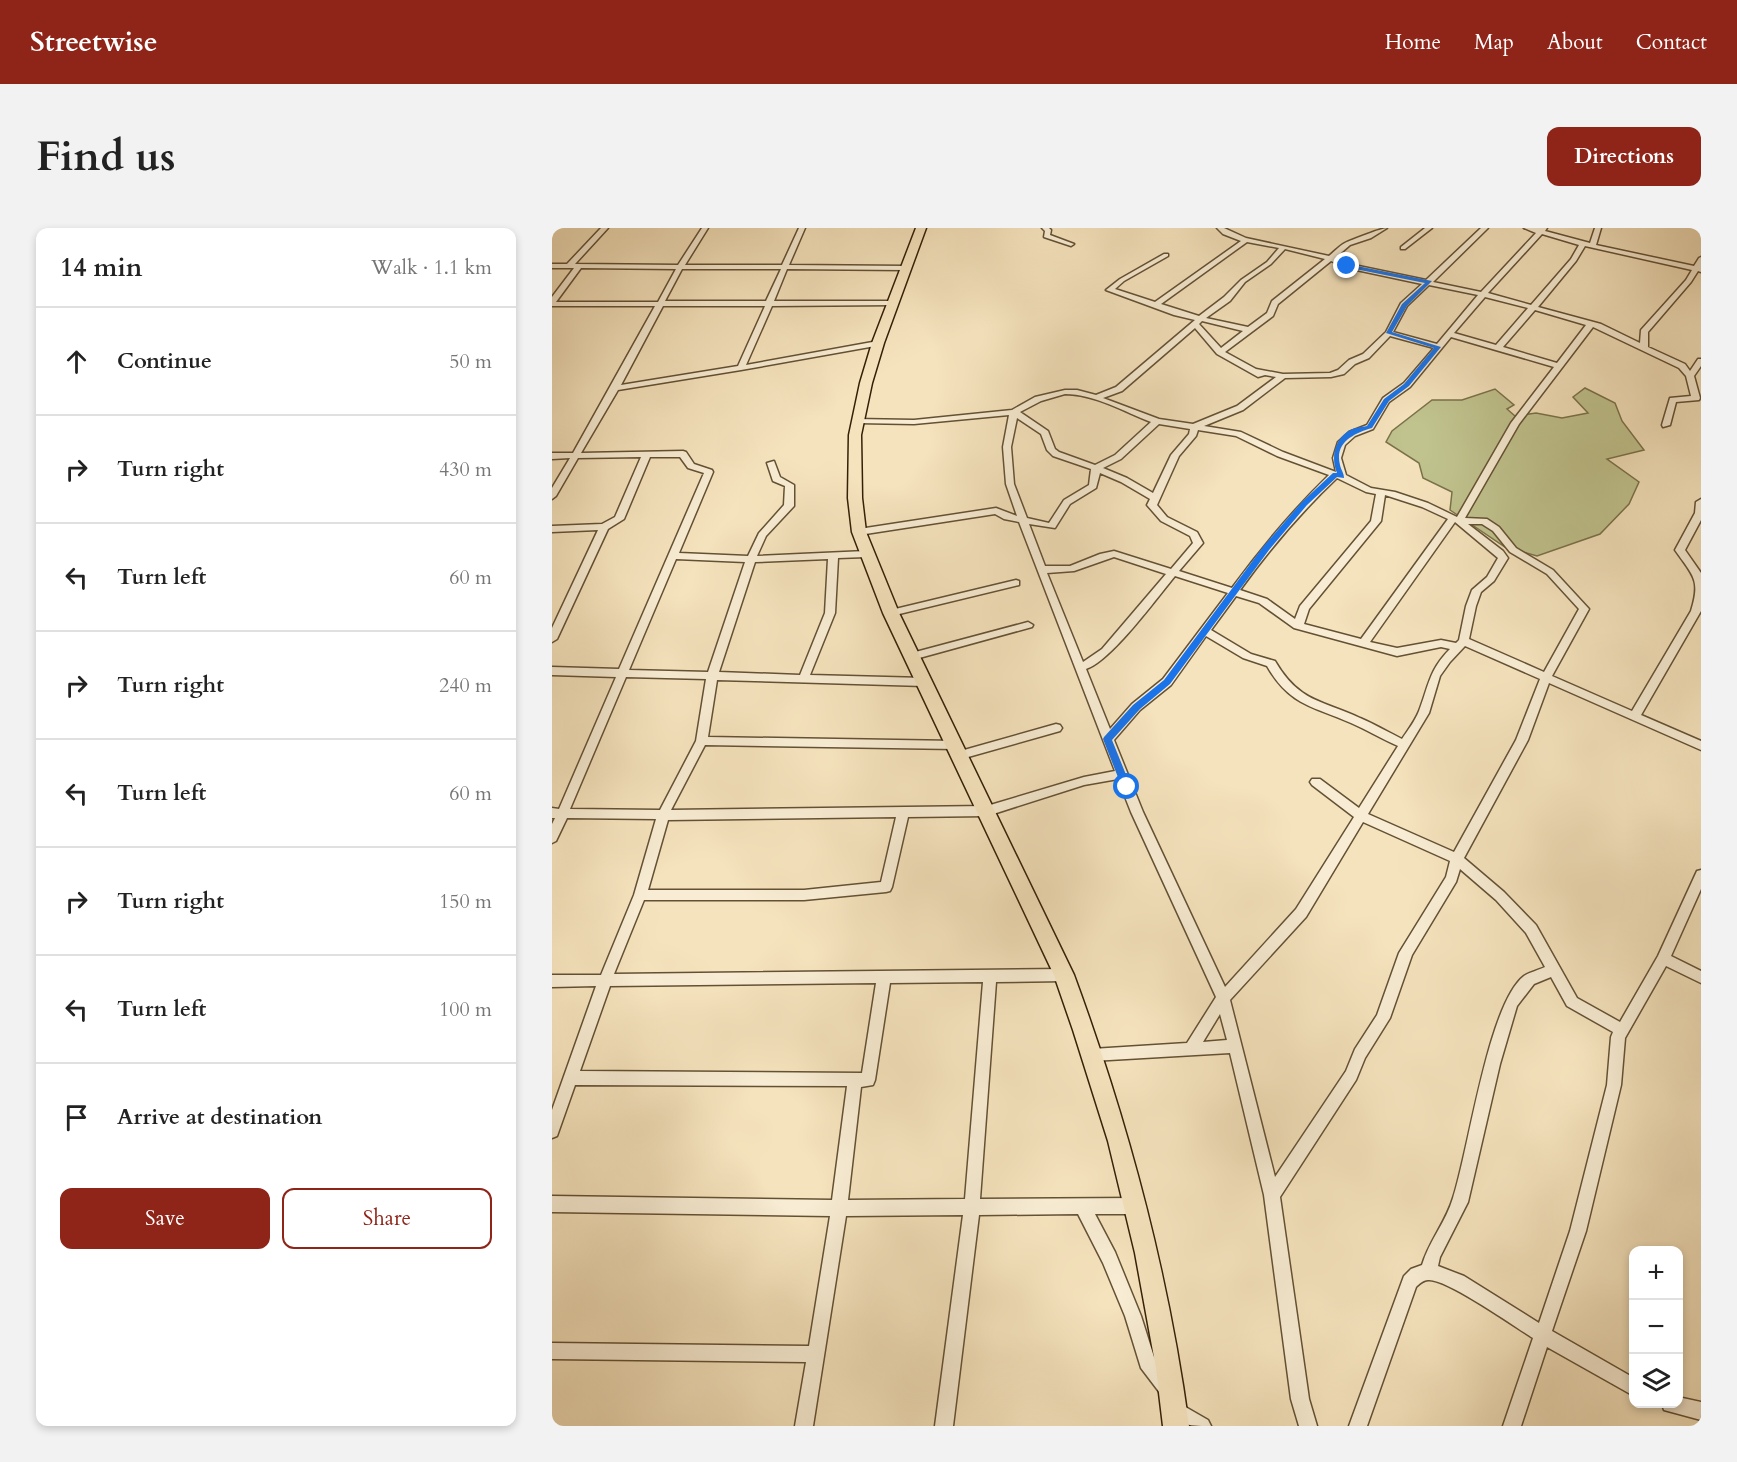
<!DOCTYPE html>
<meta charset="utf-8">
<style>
:root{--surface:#fff;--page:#f2f2f2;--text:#222;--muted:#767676;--line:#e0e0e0;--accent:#8f2418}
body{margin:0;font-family:Cardo,serif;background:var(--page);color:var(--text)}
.controls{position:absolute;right:18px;bottom:18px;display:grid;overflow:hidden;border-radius:12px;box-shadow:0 3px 9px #0003}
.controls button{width:54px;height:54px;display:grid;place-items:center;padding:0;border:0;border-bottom:2px solid var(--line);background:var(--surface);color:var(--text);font:30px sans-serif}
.stop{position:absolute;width:18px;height:18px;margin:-14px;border:4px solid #1a73e8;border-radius:50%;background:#fff}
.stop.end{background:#1a73e8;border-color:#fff;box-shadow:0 2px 6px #0008}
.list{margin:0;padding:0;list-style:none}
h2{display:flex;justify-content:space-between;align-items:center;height:78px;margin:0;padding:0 24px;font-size:26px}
h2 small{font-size:20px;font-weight:400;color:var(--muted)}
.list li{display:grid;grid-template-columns:39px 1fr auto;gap:18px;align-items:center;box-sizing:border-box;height:108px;padding:0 24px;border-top:2px solid var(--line)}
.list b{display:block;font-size:22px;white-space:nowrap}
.list em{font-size:20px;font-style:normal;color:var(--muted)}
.actions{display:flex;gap:12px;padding:18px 24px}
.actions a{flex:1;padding:14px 0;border:2px solid var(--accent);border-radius:12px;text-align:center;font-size:21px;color:var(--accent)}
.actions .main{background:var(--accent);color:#fff}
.icon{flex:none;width:33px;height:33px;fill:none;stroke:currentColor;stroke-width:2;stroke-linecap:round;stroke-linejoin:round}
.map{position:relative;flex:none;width:1149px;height:1198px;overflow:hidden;border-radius:12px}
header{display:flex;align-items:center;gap:36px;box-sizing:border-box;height:84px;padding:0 30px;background:var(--accent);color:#fff}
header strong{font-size:28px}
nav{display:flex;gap:33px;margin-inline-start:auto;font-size:21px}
.intro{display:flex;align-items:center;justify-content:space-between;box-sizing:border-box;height:144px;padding:0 36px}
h1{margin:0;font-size:42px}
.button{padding:15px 27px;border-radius:12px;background:var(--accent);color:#fff;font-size:21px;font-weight:700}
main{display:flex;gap:36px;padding:0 36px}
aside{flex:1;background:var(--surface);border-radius:12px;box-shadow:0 3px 9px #0003}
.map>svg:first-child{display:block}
.green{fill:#c0c38e;stroke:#7a724a;stroke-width:1.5}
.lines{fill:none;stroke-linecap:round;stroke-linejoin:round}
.minor-casing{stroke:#645134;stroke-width:3}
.highway-casing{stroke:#342007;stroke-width:3}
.minor{fill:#f8edd4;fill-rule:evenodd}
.highway{fill:#f5e3bd;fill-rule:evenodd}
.route{fill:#1a73e8}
</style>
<header>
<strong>Streetwise</strong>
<nav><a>Home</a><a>Map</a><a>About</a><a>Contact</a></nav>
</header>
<div class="intro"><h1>Find us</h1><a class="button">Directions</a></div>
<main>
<aside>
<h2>14 min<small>Walk · 1.1 km</small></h2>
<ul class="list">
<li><svg class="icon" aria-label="ahead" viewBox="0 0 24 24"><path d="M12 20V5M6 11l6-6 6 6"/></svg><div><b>Continue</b></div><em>50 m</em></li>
<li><svg class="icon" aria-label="right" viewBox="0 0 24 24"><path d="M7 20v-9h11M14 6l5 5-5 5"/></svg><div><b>Turn right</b></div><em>430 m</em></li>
<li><svg class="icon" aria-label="left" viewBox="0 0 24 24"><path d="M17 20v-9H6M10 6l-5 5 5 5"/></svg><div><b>Turn left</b></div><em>60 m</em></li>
<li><svg class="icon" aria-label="right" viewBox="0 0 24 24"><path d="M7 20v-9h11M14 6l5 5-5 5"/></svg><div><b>Turn right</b></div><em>240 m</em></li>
<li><svg class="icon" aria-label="left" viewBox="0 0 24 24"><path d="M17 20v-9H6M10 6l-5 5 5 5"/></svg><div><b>Turn left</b></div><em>60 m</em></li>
<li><svg class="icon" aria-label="right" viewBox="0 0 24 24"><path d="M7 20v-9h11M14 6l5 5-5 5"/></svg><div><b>Turn right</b></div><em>150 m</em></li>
<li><svg class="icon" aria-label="left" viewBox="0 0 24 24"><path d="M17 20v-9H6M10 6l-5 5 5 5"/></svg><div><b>Turn left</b></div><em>100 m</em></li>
<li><svg class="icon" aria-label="arrive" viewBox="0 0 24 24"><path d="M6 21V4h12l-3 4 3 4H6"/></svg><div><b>Arrive at destination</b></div></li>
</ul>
<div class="actions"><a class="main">Save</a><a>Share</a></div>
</aside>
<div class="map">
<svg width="1149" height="1198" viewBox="0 0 1149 1198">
<rect width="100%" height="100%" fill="#f5e3bd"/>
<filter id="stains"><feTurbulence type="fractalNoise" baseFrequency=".00333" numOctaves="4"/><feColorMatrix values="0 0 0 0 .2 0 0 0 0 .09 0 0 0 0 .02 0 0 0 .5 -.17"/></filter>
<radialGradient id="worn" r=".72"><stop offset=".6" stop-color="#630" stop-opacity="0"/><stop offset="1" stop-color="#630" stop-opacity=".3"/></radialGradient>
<path class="green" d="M1033,160L1063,175L1070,193L1092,222L1055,231L1087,254L1077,276L1048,306L985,328L953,319L898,282L900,264L871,250L867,235L834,214L840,203L880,172H910L943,161L962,177L955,181L963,188L984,185L1010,190L1036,185L1021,169Z"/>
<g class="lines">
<defs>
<path id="minor" d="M49,0H56L23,36L126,37L150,0H156L133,37H230L247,0H253L237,37L354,38L357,40L354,42L235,41L222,73H342L346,75L342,77L220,78L194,137L326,113H329V117L189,142L66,162L29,225L131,223L134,224L142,236L160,242L161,244L127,325L196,328L207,305L232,277L233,258L221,253L215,235L222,233L228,249L242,257V278L214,308L205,328L314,323L319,326L314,329L286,330L283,385L258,447L372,450L377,454L372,458L165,452L156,509L404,513L410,517L404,521L153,517L119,582L435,578L532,549L563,543L467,294L452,291L443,286L307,307L302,304L307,301L444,280L465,288L454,256L451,219L457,187L362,196L306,195L302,193L303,191L362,192L460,182L483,169L513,162H525L544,167L564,159L643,92L622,87L554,62L568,51L612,26H616V28L572,53L563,61L603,74L689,13L671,6L665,0H672L694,10L777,28C782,24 787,18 793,15C799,12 830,0 835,0L819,10L798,17L783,30L797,36L874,52L929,0H936L881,54L929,64L984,5L972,0H995L993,3L1038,15L1043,0H1049L1044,17L1142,38L1147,30L1149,29V44L1146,43L1139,54L1096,104V119L1133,136L1138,143L1146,131H1149V138L1142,148L1148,170L1147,172L1124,174L1118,197L1111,199L1110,197L1118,170L1139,168L1134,148L1127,140L1041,99L967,196L913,290L935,291L947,299L964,320L1001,342L1037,381L1000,448L1080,483L1139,383C1149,351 1141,348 1123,322L1143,285L1144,274L1149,271V292L1133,322L1149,345V383L1089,487L1149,513V522L997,455L976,512L912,630L952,664L984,697L1025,770L1068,794L1106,728L1145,643L1149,642V661L1119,728L1149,743V755L1114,738L1073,810L1069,857L1034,1003L1000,1103L1082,1150V1168L995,1119L969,1198H951L981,1110C963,1099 894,1050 876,1052C871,1052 867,1056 864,1059L815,1198H797L852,1048L859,1041L870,1037C877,1013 894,994 901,970C917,922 936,776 972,748C978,744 987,742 993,739L974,705L944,672L908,641L904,654L860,727L838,790L813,830L804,852L728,969L757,1171L765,1198H747L739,1171L712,967L678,825L540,833L535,832L533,827L535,822L540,821L635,815L664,769L579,584L566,551L532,557L435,588L356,589L340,659L338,663L334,664L252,672H92L62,746L512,741L517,743L519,747L517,751L512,753L444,754L428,971L585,970L590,973L593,978L590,983L585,986H543L563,1024L589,1088L602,1129L623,1159L620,1165L614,1168L608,1165L589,1140L573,1088L551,1035L526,986L427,987L401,1198H383L411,987L294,988L261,1198H243L254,1134L0,1131V1115L257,1118L278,988L0,984V968L280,972L295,858L23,857L5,908L0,910V882L44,758L0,759V747H49L82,667L104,591L15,590L4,613L0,615V596L3,590H0V580L7,581L64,449L0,447V439L67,441L152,245L136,240L128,229H98L72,291L56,301L5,411L0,414V400L46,302L0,304V298L50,296L63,289L89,229L26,230L4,268L0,271V260L18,230L0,231V225H21L103,78H0V69L22,40H0V36H15ZM990,6L1027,17L1019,31L979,77L936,65ZM695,14L727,20L715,34L689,52L672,69L647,88L609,76ZM1033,18L1140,42L1134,52L1089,102L1088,115L1049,96L986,79L1024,33ZM733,21L773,31L720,73L715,85L696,99L654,90L678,73L693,54L719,36ZM779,33L795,40L870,56L849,75L834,104L811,126L797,132L786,142L778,145L731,146L704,141L673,124L721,88L726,76ZM29,40L124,41L106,74H4ZM130,41H229L214,73H113ZM877,57L926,67L885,116L841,104L855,78ZM933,69L976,80L944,117L902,105ZM111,78H213L186,138L69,157ZM983,82L1034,97L1005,135L951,119ZM650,93L691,103L669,120L647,96ZM643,100L665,126L706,149L713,147L724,149L685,178L641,196L607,191L551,170L570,163ZM838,108L882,120L852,155L831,170L815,197L797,204L786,214L781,230L784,244L731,224L689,204L652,198L691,182L733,150L779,149L792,146L803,136L817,130ZM899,109L1002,139L959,195L905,289L876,275L843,264L819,260L794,247L789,230L793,217L803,208L821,201L837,174L858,159ZM513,166C542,166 573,184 599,194L563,227L543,237L507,224L503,221L496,203L468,184L489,173ZM465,190L489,206L495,222L501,228L539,241L537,257L512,272L497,295L475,290L462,256L459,219ZM607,196L638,201L637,206L619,227L601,265L575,250L551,240L569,231ZM646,202L684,208L725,228L777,247C741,282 710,319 680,360L627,343L651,315L645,304L615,289L605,277L627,228L644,208ZM548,245L569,254L598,271L595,277L609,293L638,308L641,315L619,341L562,323L548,326L518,338H493L477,296L503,300L518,276L544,260ZM785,250L814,264L824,266L819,293L748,378L743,391L715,371L688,362C717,322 748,285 785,250ZM833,267L870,279L896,291L809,411L752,396L757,381L829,293ZM903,294L946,330L935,349L920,362L914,378L907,412L904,415L889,412L845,420L818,414ZM916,296H930L941,303L958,324L995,346L1027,381L992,444L917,411L924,378L929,364L942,353L956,330L951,323ZM562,329L614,346L550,421L531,434L495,345L522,343ZM124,331L193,334L156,444L77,442ZM276,331L273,385L248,447L167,444L203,334ZM623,348L676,365L611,451L580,476L558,501L534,441C559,433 604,371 623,348ZM684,368L707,375L742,400L845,428L889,419L898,421C877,442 877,457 867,483C863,493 856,502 850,511C836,504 822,496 808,490C769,472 747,474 723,433L699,426L659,402ZM654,408L691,430L715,438C738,478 761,478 799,495C815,502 830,511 846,518L807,580L768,551H760L758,554L760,557L802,589L744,681L673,759L591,584L562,512L588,482L619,457ZM913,418L988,451L964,512L902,624L816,586L877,485L888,448L898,434ZM74,449L154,451L144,513L108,582L18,581ZM344,589L329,654L252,662H96L116,592ZM811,594L898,633L894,649L847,725L825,787L803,821L794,843L723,949L678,772L754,689ZM999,749L1015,778L1061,804L1059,809L1055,857L1018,1003L987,1095L912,1048L886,1038L888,1029L916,974L948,836L965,778L982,756ZM431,754L413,971L296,972L309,859L321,857L323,852L338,755ZM324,755L310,845L28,843L58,758ZM668,786L675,812L651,814Z
M490,0H497L499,2L498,7L522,16L519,18L492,9L493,3Z
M873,0H880L853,21H849V19Z
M464,352L467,353V357L339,388L334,385L339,382Z
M476,394L481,397L480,399L360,432L355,428L356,426Z
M504,496L508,497L510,500L508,503L409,531L403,527L405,524Z
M1126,1169L1149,1174V1192L1112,1182L1110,1176H1126Z
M623,1173L656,1192L659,1198C643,1198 622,1198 614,1182L617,1176Z"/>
<path id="highway" d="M364,0H374L332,115L320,155L309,207L310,270L314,304L347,385L522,747C576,894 616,1043 637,1198H611L604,1140L583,1025L556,913L521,802L502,747L331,385L300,304L296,270L297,207L308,155L320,115Z"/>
</defs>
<use href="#minor" class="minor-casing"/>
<use href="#highway" class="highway-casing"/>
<use href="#minor" class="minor"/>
<use href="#highway" class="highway"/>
</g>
<path class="route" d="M795,36L880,53L855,78L840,104L889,119L857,158L837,173L820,200C803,205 782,214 788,237C789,242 792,245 792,250L785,249L755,277L717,322L618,456L588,481L560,512L579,559L578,562H571L551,511L552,509L581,477L612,452L711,319L750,274L781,245H785C779,231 782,213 795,204C800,200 809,199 815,198L832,171L852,156L882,120L834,105L850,76L873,55L793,39Z"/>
<rect width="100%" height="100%" filter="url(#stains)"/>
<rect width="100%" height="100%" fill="url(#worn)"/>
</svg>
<div class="controls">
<button>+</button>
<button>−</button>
<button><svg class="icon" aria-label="layers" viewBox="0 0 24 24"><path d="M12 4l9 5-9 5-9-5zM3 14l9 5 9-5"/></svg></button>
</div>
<div class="stop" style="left:575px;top:559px"></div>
<div class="stop end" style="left:795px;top:38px"></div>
</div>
</main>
